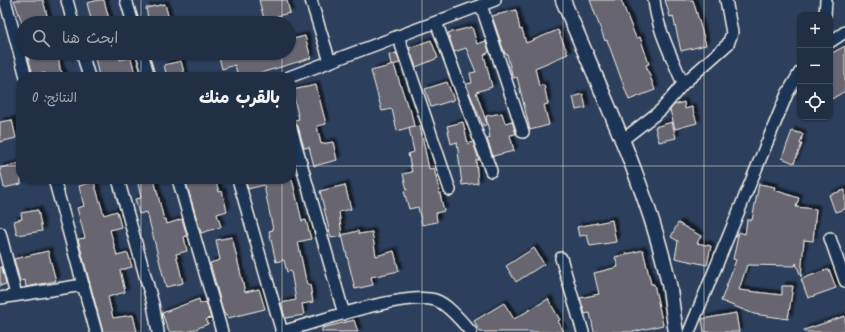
<!DOCTYPE html>
<html lang="ar">
<meta charset="utf-8">
<style>
:root{--surface:#212f45;--page:#2d3b50;--text:#f1f3f6;--muted:#a2a9b3;--line:#3e4a5e}
body{margin:0;font-family:Kalam,"Playpen Sans Arabic",sans-serif;background:var(--page);color:var(--text);direction:rtl}
.controls{position:absolute;right:12px;top:12px;display:grid;overflow:hidden;border-radius:8px;box-shadow:0 1px 3px #0004}
.controls button{width:36px;height:36px;display:grid;place-items:center;padding:0;border:0;border-bottom:1px solid var(--line);background:var(--surface);color:var(--text);font:20px sans-serif}
.list{margin:0;padding:0;list-style:none}
h2{display:flex;justify-content:space-between;align-items:center;height:52px;margin:0;padding:0 16px;font-size:17px}
h2 small{font-size:13px;font-weight:400;color:var(--muted)}
.icon{flex:none;width:22px;height:22px;fill:none;stroke:currentColor;stroke-width:2;stroke-linecap:round;stroke-linejoin:round}
.map{position:relative;flex:none;width:845px;height:332px;overflow:hidden;direction:ltr}
.search{position:absolute;background:var(--surface);box-shadow:0 1px 3px #0004;left:16px;top:16px;width:280px;height:44px;display:flex;align-items:center;gap:10px;box-sizing:border-box;padding:0 14px;border-radius:22px;color:var(--muted);font-size:15px}
.panel{position:absolute;background:var(--surface);box-shadow:0 1px 3px #0004;left:16px;top:72px;width:280px;height:112px;border-radius:16px;direction:rtl}
.map>svg:first-child{display:block}
.building{fill:#666570;stroke:#f4f1e8;filter:url(#shadow)}
.lines{fill:none;stroke-linecap:round;stroke-linejoin:round}
.minor-casing{stroke:#f4f1e8;stroke-width:14}
.tertiary-casing{stroke:#f4f1e8;stroke-width:17}
.minor{stroke:#1d3557;stroke-width:11}
.tertiary{stroke:#1d3557;stroke-width:14}
.grid{fill:none;stroke:#f4f1e8;stroke-width:1;stroke-opacity:0.55}
</style>
<div class="map">
<svg width="845" height="332" viewBox="0 0 845 332">
<defs>
<filter id="shadow"><feDropShadow dx="3.5" dy="-3.5" stdDeviation="1" flood-color="#0009"/></filter>
</defs>
<rect width="100%" height="100%" fill="#2c3f5c"/>
<filter id="ink" filterUnits="userSpaceOnUse"><feTurbulence type="fractalNoise" baseFrequency=".025" numOctaves="2"/><feDisplacementMap in="SourceGraphic" scale="8" xChannelSelector="R" yChannelSelector="G"/><feConvolveMatrix kernelMatrix="1 2 1 2 8 2 1 2 1" color-interpolation-filters="sRGB"/></filter>
<g filter="url(#ink)">
<path class="building" d="M14,0H43L49,23H22Z
M99,0H104L110,23H92L87,3Z
M259,0H287L290,13L264,19Z
M590,0H621L636,38L640,37L649,64L646,65L655,90L629,100L607,40L605,41Z
M665,0H693L706,45L681,51L673,16L670,17Z
M165,4L170,23H149L146,8Z
M516,10L520,30L522,29L526,43L558,30L568,54L535,68L539,86L544,85L548,104L544,105L549,125L530,130L517,77L513,78L507,54H505L492,16Z
M472,27L477,44L486,41L489,52L484,55L492,87L476,92L487,124L483,126L466,84L472,83L470,73L476,72L466,48L454,52L448,33Z
M305,36L311,58L247,77H238L235,65L222,69L218,53H289V40Z
M431,40L438,58L416,67L409,48Z
M845,46V91L830,100V54Z
M27,53H58L60,69L65,77H48L45,73L33,75Z
M94,53H119L120,60L131,58L136,77H99Z
M396,53L400,63L391,65L389,55Z
M181,61L185,77H167L164,65Z
M394,65L408,108H410L414,126L397,131L392,109L382,111L371,71Z
M447,82L454,100L431,107L425,89Z
M316,85L326,124L317,126L321,144L333,142L337,160L314,166L309,147L304,148L298,126L291,121L299,119L292,90Z
M583,94L586,108L576,110L573,97Z
M684,102L685,109L692,107L697,123L675,129L670,110L674,105Z
M502,113L505,123L512,121L516,134L510,135L514,151L493,156L487,139L490,138L486,116Z
M12,120L16,138L0,142V122Z
M463,122L468,144L473,142L479,160H476L478,183L462,185L457,142L451,144L447,126Z
M672,122L676,138L659,142L655,127Z
M420,126L429,169L434,168L444,211L436,213L437,222L422,225L418,207L409,209L404,191L407,190L403,174L412,172L408,154L414,152L409,128Z
M792,131L803,134L800,144H802L794,163L782,158Z
M21,163V184L4,188L0,168Z
M137,179H154L164,220L166,219L167,224L182,219L187,236L184,237L187,251L176,254L183,283L166,287L147,212L139,214L135,199L141,198Z
M185,179H215L219,192L222,191L227,211L217,214L221,227L201,233Z
M245,179H292L302,221L306,220L311,239L298,242L307,285H310L313,302L302,304L304,315L285,318L281,303L296,300L291,271L287,272L284,260L276,262L269,231L273,230L264,185L248,189Z
M94,182L104,215L117,211L121,227L110,230L117,256L128,253L132,267L120,270L125,292L108,297L113,318L133,315L137,332H103L78,239L85,238L77,208L84,206L79,186Z
M759,184L775,187L774,190L799,198L796,207L816,209L813,241L804,240L801,277L796,263L795,266L747,265L739,290L782,295V286H793L788,319L754,314L721,301L736,260L733,259L739,232L745,234L747,220H752Z
M345,185L351,209L339,212L342,236L331,238L320,191Z
M845,190V209L835,212L829,195Z
M38,210L42,231L17,235L14,221L22,219L21,213Z
M612,220L616,242L590,246L587,235L579,236L577,227Z
M678,223L701,236L697,243L711,246L707,265L675,258L678,241L671,237Z
M358,231L359,234L372,232L376,256L394,251L399,271L371,277L373,285L355,289L342,235Z
M232,237L245,292L259,289L265,309L228,318L226,314H224L210,263L220,260L216,240Z
M534,248L544,264L516,282L506,266Z
M643,250L651,284H654L663,325L633,332H594L590,313L585,314L580,298L599,294L594,273L618,267L615,257Z
M48,251L56,281L26,287L25,280L20,281L14,259Z
M0,267H2L6,284L0,286Z
M829,269L836,288L808,298L801,279Z
M199,299L200,304L206,302L211,318L206,319L208,324L188,332H169L162,313Z
M548,299L560,320L558,321L564,332H480L474,321L504,303L514,319Z
M736,313L739,332H704L702,319Z
M845,316V330L838,332H804V330Z
M354,320L358,332H322V328Z"/>
<g class="lines">
<defs>
<path id="minor" d="M5,0L26,77
M67,0L73,23
M126,0L133,23
M311,0L330,62
M654,0C657,29 672,57 683,84
M481,5L523,132
M825,15L826,0
M436,22L491,171
M398,36L450,190
M830,42L845,32
M82,53L89,77
M142,53L149,77
M289,77L495,0
M291,128L344,314
M621,141L661,110L683,84L728,44L732,33L726,0
M54,179L96,332
M118,179L153,304L158,332
M178,179L222,332
M238,179L282,332
M0,233L16,295
M830,238L845,281
M561,258L583,332
M0,298L83,285
M281,332C314,323 405,291 435,300C448,304 462,322 471,332
M689,332L787,94L800,72"/>
<path id="tertiary" d="M563,0C600,90 649,189 669,284C672,300 673,316 676,332"/>
</defs>
<use href="#minor" class="minor-casing"/>
<use href="#tertiary" class="tertiary-casing"/>
<use href="#minor" class="minor"/>
<use href="#tertiary" class="tertiary"/>
</g>
</g>
<path class="grid" d="M141,0V23M282,0V23M422,0V332M563,0V332M704,0V332M141,53V77M282,53V77M0,166H21M291,166H845M141,179V332M282,179V332"/>
</svg>
<div class="controls">
<button>+</button>
<button>−</button>
<button><svg class="icon" aria-label="locate" viewBox="0 0 24 24"><circle cx="12" cy="12" r="6"/><path d="M12 2v4M12 18v4M2 12h4M18 12h4"/></svg></button>
</div>
<div class="search"><svg class="icon" aria-label="search" viewBox="0 0 24 24"><circle cx="10" cy="10" r="6"/><path d="M15 15l6 6"/></svg>ابحث هنا</div>
<section class="panel">
<h2>بالقرب منك<small>النتائج: 0</small></h2>
<ul class="list">
</ul>
</section>
</div>
